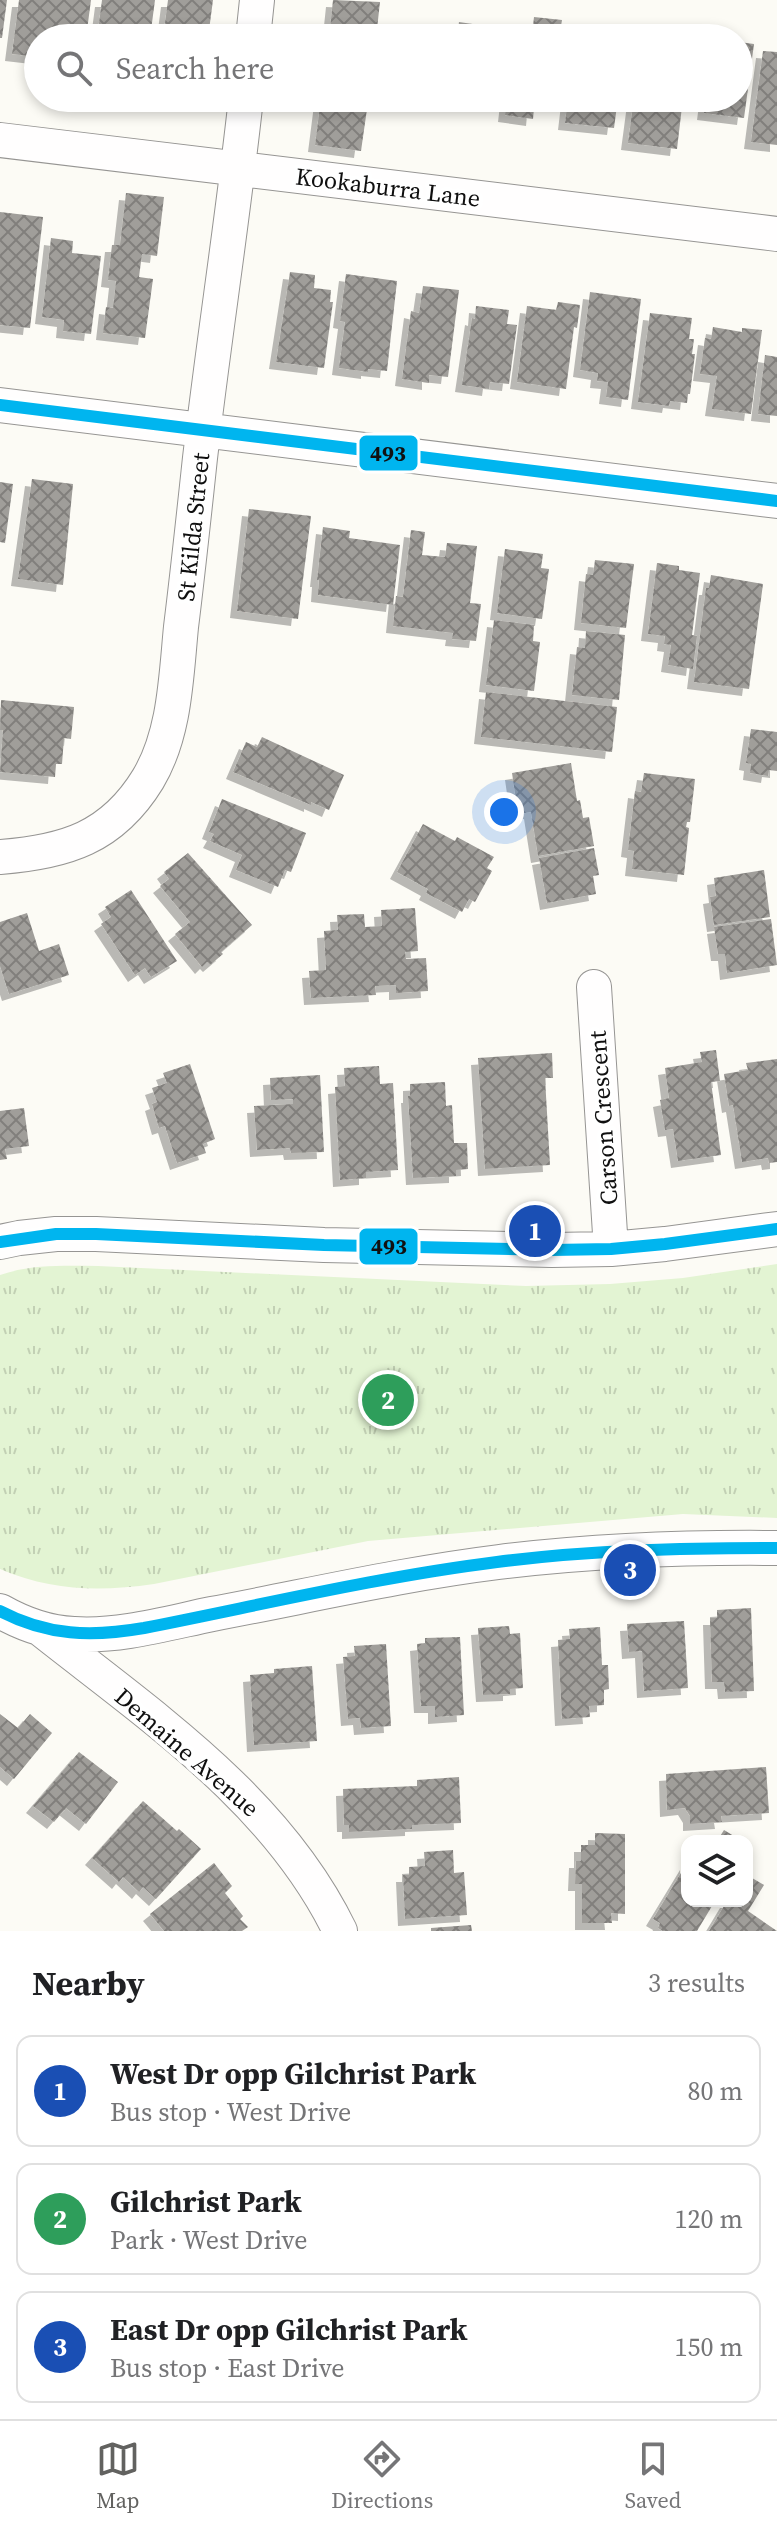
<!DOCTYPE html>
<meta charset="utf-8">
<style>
:root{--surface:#fff;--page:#f6f6f6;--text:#202124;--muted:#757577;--line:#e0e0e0;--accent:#626260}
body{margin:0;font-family:"Source Serif 4",serif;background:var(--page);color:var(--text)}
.controls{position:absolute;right:24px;bottom:24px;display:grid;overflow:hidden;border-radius:16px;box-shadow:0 4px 12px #0003}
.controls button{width:72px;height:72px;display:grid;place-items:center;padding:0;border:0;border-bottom:2px solid var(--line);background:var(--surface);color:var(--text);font:40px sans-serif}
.you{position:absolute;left:504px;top:812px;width:28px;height:28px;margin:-20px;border:6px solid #fff;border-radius:50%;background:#1a73e8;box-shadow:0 0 0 12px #1a73e833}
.badge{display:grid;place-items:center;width:52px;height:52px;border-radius:50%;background:var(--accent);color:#fff;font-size:26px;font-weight:700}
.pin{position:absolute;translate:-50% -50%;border:4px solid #fff;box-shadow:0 2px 8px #0006}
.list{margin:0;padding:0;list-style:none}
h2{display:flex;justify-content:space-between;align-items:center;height:104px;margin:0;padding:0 32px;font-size:34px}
h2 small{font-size:26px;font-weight:400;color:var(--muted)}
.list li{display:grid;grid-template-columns:52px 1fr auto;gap:24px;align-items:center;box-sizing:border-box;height:112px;margin:0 16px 16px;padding:0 16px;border:2px solid var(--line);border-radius:16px}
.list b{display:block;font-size:30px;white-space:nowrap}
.list p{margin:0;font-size:26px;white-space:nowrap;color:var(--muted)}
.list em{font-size:26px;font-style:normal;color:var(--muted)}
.icon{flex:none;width:44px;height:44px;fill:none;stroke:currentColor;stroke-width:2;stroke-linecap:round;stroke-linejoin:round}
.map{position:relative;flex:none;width:777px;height:1931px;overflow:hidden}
.search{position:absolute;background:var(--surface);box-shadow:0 4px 12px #0003;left:24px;right:24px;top:24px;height:88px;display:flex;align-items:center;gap:20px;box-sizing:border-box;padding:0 28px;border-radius:44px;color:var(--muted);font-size:30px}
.sheet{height:488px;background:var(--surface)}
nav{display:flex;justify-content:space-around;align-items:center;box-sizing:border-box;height:112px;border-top:2px solid var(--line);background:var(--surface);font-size:22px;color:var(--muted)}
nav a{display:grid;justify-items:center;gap:4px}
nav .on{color:var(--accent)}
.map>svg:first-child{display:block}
.grass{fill:url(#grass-tufts)}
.building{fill:url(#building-cross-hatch);filter:url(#shadow)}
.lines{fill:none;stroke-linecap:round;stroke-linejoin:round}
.minor-casing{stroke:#969593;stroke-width:36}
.minor{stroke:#fffefe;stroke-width:34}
.bus-1-casing{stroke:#fff;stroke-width:18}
.bus-1{stroke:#00b5ef;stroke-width:12}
.labels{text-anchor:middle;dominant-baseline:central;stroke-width:8;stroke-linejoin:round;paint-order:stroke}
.street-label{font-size:24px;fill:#0f0f0f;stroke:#fff}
.line-badge{stroke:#fff;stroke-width:3}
.pale-badge-label{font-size:22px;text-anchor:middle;font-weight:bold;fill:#111}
</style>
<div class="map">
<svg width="777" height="1931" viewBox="0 0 777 1931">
<defs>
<pattern id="grass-tufts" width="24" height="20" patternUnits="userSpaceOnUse" patternTransform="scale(2)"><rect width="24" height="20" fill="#e3f4d3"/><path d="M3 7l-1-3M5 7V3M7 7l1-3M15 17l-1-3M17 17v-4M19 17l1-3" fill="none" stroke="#c2d0b4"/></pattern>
<pattern id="building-cross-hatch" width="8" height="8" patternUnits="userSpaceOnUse" patternTransform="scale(2)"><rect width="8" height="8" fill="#a09e9a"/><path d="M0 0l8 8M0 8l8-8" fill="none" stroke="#817f7c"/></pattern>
<filter id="shadow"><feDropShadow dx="-7" dy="7" stdDeviation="0" flood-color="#0004"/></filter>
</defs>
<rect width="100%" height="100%" fill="#fcfbf5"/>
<path class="grass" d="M777,1264V1518L683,1514L368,1541L154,1584C99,1592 52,1591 0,1569V1275C32,1264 65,1266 98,1266L526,1286L610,1284L683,1278Z"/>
<path class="building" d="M0,0H7L2,38H0Z
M19,0H91L86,38H38V57L12,54Z
M102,0H155L150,38H97Z
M168,0H213L208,38H163Z
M333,0L380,2L376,38H329Z
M534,17L562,20L559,38H514L515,24L533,26Z
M459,22L506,29L505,38H457Z
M393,24L444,30L443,38H391Z
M577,25L626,31L625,38H576Z
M643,28L669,31L668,38H642Z
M739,42L754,44L744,118L704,113L706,98H739Z
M763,51L777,52V145L751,142Z
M321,98L368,102L361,151L315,145Z
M507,98H535L533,119L505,115Z
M568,98H618L614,128L565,123Z
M634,98H683L677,149L628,143Z
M126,193L164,197L157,256L142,254L139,277L153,279L145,338L103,333L106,307L113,308L116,281L108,280L112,245H120Z
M0,212L43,217L30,328L0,325Z
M51,238L73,241L72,253L101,256L91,334L63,331L64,320L42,317Z
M290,272L315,275L314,288L331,290L330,302H333L324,368L276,362Z
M346,274L397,281L387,371L368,369V372L339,368L345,322L340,321Z
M423,286L459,290L448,377L429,375V383L402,379L411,311L419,313Z
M590,292L641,299L628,400L606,397L608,382L597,381L598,373L580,370Z
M558,302L580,305L577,328L574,327L566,389L517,382L527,306L556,310Z
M476,306L509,310L507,324L517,325L509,384L490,382L489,389L462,385L472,318L475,319Z
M650,313L692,318L689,339H694L692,354H695L690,394H688L687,403L670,401L669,406L638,402Z
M713,327L742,332V328L762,330L751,414L712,409L717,376L700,374L705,338L711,339Z
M765,355L777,357V416L758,414Z
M32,479L73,484L63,585L18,579Z
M0,482L13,484L5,543L0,542Z
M249,509L311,516L298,619L237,611Z
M323,527L350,531L349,538L400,545L393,605L318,595L319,580H317Z
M411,530L425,532L422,555L445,557L447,543L477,546L470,603L481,604L476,641L452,639L453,633L393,626L396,596L403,597Z
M505,549L543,554L541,568L549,569L542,619L497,613Z
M595,560L634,564L626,628L581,623L586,574L593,575Z
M657,563L679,566V570L700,573L692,635L697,636L693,669L668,665L671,645L664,644L665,636L648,634Z
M711,575L763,584L749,689L694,682L706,588H709Z
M494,620L534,625L533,641L540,642L534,691L486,685Z
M586,631L625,635L619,700L572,695L577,647L585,648Z
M486,692L617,707L612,752L481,737Z
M1,700L74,707L71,739L64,738L62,764H56L55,777L0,772L3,730H0Z
M751,729L777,732V771L769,770L768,776L750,773L751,764L746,763Z
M262,737L344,775L329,810L311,802V805L233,772L246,742L257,747Z
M571,763L577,801L580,800L583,818L589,817L594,846L538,856L531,812L518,814L512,773Z
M644,773L695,779L690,822H687L686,827L689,828L684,875L632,869L634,851L628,850L635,791L641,792Z
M222,799L306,833L291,872L285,870L278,887L236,870L242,855L210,841L214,834L209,832Z
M423,824L455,841L457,837L494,857L487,868L492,871L475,902L469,899L462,912L426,893L428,889L397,872Z
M594,848L599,875L593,876L596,894L547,903L539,858Z
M188,853L252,925L221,952L223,954L210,965L207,962L202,967L175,934L190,922L160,886L169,879L164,872Z
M764,870L770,917L714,925L710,897L716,896L714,878Z
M131,890L177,961L151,977L145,968L135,975L101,924L111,917L105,907Z
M415,908L418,951L405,952L406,959L426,958L428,991L396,993V985L375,986L376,995L311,998L309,971L326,970L324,931L338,930L337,915L364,914L365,927L382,926L381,910Z
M27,913L39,951L59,944L69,975L9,994L0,966V922Z
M771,919L777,965L727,973L725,954H718L714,927Z
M716,1050L720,1081L711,1082L721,1155L678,1161L673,1129L665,1130L660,1100L669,1098L665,1068L702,1062L700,1052Z
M552,1053L553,1078H545L550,1165L485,1169L478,1058Z
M777,1059V1162L769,1163L768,1158L742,1162L733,1105L729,1106L724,1074L748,1070L746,1063Z
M190,1064L215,1139L203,1144L206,1153L177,1163L165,1126L159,1128L152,1104L157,1102L152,1088L167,1083L163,1073Z
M379,1066L380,1084L393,1083L398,1170L366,1172V1178L340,1180L335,1087L345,1086L344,1068Z
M320,1075L324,1152L291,1153L290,1148L257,1150L254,1106L293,1104V1099L271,1100L270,1078Z
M445,1082L446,1106L452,1105L454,1143H467L468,1169L456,1170V1176L413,1178L408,1096H410V1084Z
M24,1108L29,1146L5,1149L7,1159L0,1160V1111Z
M751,1608L754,1691L725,1692L724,1682H712L710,1618H717V1610Z
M684,1621L688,1688L644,1691L642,1651L629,1652L627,1624Z
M509,1626L510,1634L520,1633L523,1688L510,1689V1694L483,1695L478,1628Z
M600,1627L602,1665H608L609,1689L604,1690V1705L589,1706L590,1717L562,1719L558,1640L570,1639L569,1629Z
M460,1637L464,1715L435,1717V1706H421L417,1644L425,1643V1638Z
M386,1644L391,1726L361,1728L360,1718L348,1719L343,1657L355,1656L354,1646Z
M312,1666L317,1741L254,1745L250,1675L274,1673V1669Z
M0,1714L18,1728L30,1714L52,1733L14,1779L0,1767Z
M79,1752L118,1782L86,1824L66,1808L54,1822L33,1806Z
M766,1767L769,1813L721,1816L722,1822L690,1824V1816L685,1808L667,1810L666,1774Z
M459,1777L461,1823L412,1825V1829L349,1832V1825H344L343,1789L417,1786V1780Z
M143,1801L177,1831L179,1829L201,1849L156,1899L143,1887L139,1892L123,1877L119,1882L92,1858Z
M724,1830L742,1841H717Z
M595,1833L625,1834V1914L611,1913L612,1923H582V1884H575L576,1861H581V1845H595Z
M453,1850L454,1873L464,1872L467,1915L405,1919L403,1875H409V1867L425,1866L424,1852Z
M214,1863L232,1886L225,1893L243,1916L240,1919L248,1927L242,1931H164L150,1914Z
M687,1863V1901H715L697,1931H663L658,1928L660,1923L653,1919Z
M747,1875L764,1885L748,1911L777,1931H709L727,1901H747Z
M471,1925L472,1931H431V1928Z"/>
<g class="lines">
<defs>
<path id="minor" d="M253,38L257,0
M0,140L777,234
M0,405L777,501
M0,857C65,852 112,838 148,779C175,734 176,678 181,627C188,571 194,514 200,458C214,338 233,218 246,98
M594,987L611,1249
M0,1242L19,1238L56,1234H96L324,1245L552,1250L611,1249L665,1244L777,1229
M0,1611C23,1624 47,1633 74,1634C120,1637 168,1623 212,1614C308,1596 402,1574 499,1562C591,1551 684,1547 777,1548
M42,1630C152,1717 277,1801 340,1931"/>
</defs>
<use href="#minor" class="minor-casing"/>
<use href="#minor" class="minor"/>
<defs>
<path id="bus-1" d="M0,405L777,501
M0,1242L56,1234H96L324,1245L552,1250L611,1249L665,1244L777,1229
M0,1611C47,1636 92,1637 144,1628C261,1605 378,1577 497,1562C590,1550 684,1548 777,1548"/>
</defs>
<use href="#bus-1" class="bus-1-casing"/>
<use href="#bus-1" class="bus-1"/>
</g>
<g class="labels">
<g class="street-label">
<text transform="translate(388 187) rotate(7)">Kookaburra Lane</text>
<text transform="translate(193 527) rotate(-84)">St Kilda Street</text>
<text transform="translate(603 1118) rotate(-94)">Carson Crescent</text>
<text transform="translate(187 1752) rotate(41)">Demaine Avenue</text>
</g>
</g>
<g class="line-badge">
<rect x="358" y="434" width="61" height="38" rx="8" fill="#00b5ef"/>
<rect x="358" y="1227" width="61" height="39" rx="8" fill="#00b5ef"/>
</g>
<g class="pale-badge-label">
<text x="388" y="461">493</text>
<text x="389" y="1254">493</text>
</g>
</svg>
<div class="controls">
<button><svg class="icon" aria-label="layers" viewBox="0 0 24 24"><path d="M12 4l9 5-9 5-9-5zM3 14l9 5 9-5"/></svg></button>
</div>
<div class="you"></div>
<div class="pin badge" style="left:535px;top:1231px;background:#1a4fb4">1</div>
<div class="pin badge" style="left:388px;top:1400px;background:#2e9e5b">2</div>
<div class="pin badge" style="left:630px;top:1570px;background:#1a4fb4">3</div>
<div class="search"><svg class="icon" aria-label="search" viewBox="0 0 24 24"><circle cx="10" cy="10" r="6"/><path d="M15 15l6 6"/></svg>Search here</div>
</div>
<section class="sheet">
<h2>Nearby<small>3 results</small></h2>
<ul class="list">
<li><span class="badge" style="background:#1a4fb4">1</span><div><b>West Dr opp Gilchrist Park</b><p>Bus stop · West Drive</p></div><em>80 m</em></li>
<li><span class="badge" style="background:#2e9e5b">2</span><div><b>Gilchrist Park</b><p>Park · West Drive</p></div><em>120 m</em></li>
<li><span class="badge" style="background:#1a4fb4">3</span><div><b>East Dr opp Gilchrist Park</b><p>Bus stop · East Drive</p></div><em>150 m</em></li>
</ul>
</section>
<nav>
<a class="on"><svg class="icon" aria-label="map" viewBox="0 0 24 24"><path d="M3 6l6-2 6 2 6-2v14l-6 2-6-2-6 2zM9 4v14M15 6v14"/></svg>Map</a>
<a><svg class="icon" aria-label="directions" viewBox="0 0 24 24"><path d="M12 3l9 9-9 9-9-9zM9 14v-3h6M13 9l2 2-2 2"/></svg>Directions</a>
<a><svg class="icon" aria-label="saved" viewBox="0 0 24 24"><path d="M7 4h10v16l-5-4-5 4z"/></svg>Saved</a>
</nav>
